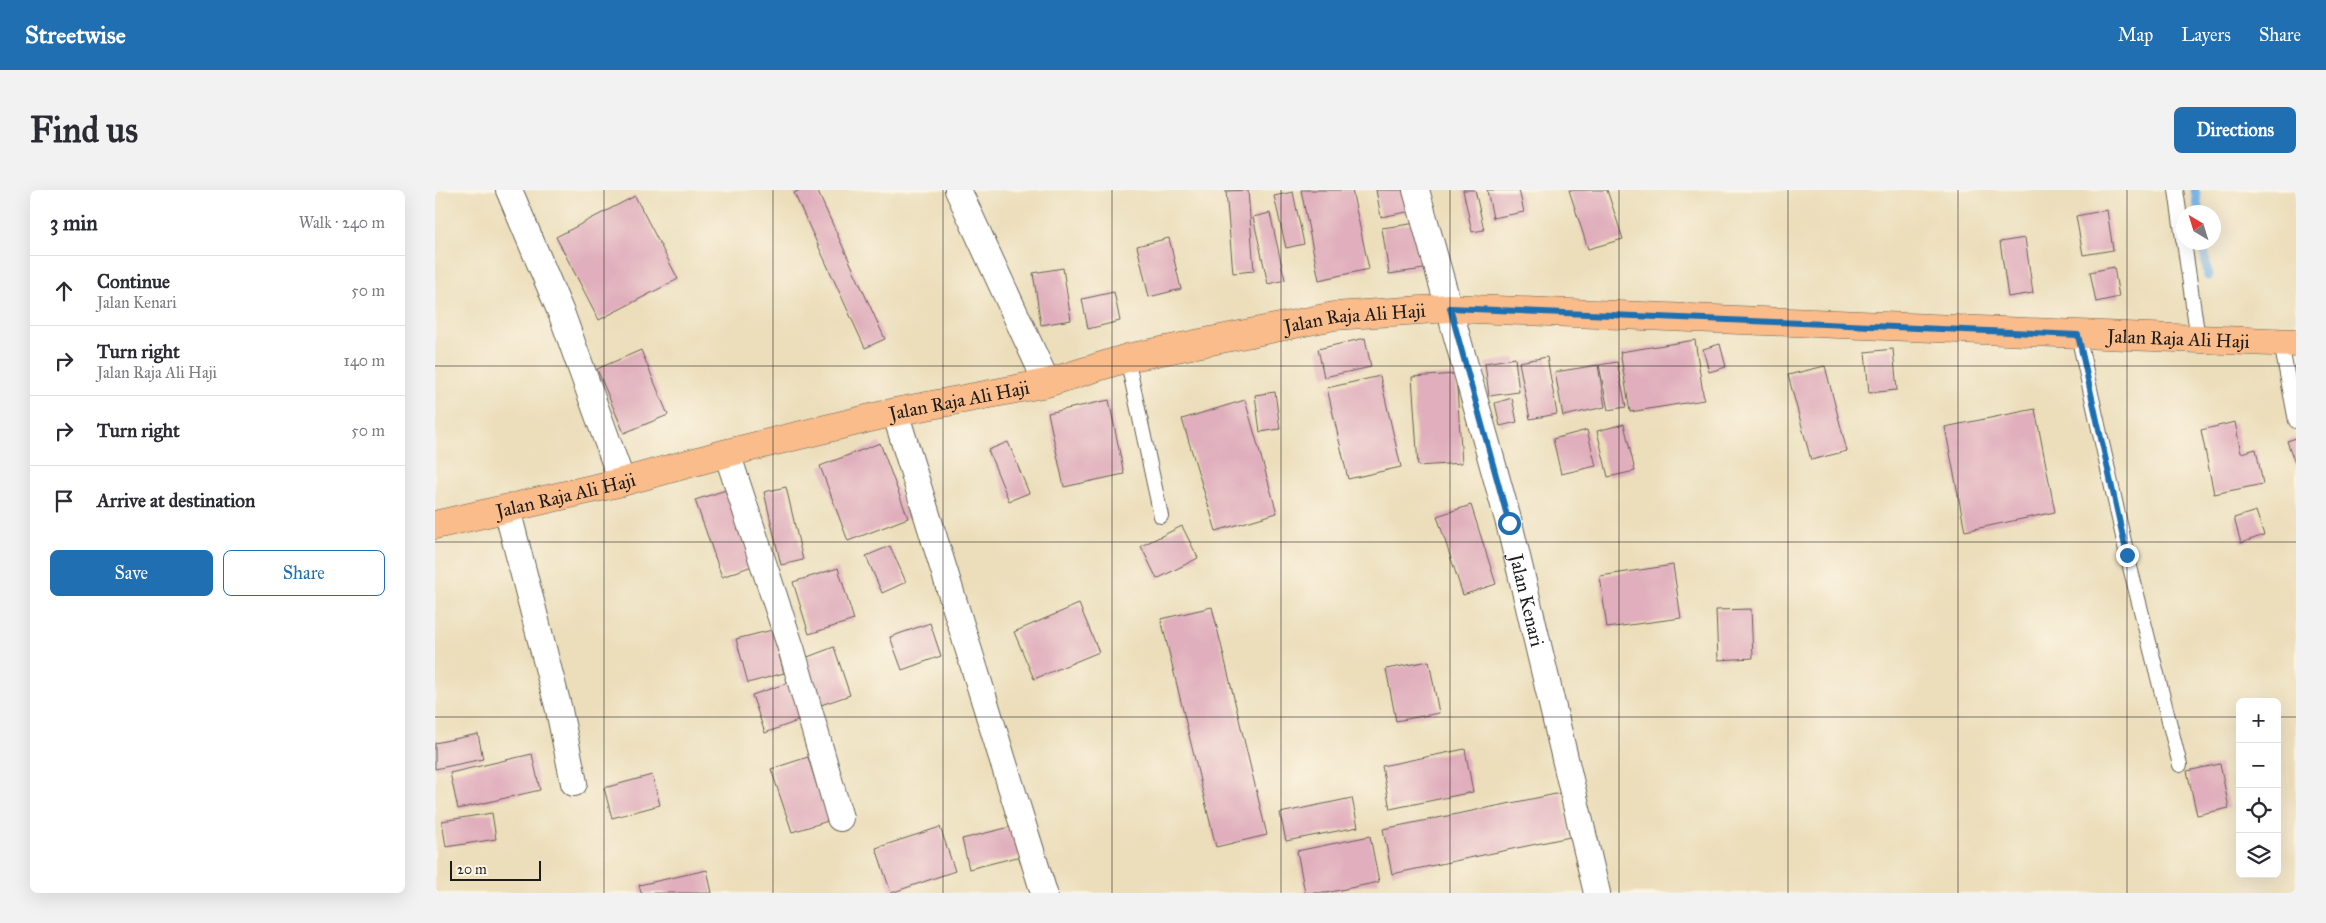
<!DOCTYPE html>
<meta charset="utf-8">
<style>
:root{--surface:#fff;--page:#f2f2f3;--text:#2b2b33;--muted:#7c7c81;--line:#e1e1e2;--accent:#1f6fb2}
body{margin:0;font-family:"IM FELL Great Primer",serif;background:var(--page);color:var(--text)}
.controls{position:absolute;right:15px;bottom:15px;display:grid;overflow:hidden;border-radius:8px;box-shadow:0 5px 20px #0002}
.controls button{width:45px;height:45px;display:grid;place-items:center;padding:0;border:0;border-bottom:1px solid var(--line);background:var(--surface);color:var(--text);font:25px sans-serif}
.compass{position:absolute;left:1741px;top:15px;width:45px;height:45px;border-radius:50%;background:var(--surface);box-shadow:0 5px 20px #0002;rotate:322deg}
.scale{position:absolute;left:15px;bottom:12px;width:91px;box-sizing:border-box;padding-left:5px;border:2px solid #1c1c1c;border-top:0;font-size:14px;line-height:18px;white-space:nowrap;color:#1c1c1c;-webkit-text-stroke:4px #fcf5e5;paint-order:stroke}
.stop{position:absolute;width:15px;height:15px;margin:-11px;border:4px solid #1f6fb2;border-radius:50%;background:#fff}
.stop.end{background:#1f6fb2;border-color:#fff;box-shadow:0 1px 5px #0008}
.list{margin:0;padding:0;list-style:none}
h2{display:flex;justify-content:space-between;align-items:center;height:65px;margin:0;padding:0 20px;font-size:21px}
h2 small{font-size:16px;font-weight:400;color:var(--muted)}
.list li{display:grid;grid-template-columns:32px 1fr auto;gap:15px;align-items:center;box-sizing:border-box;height:70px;padding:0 20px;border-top:1px solid var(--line)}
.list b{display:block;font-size:19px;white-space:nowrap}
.list p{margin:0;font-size:16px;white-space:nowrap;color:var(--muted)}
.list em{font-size:16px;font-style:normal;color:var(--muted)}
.actions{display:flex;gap:10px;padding:15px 20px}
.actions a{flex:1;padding:11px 0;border:1px solid var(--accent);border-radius:8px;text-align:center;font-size:18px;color:var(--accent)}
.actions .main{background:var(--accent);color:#fff}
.icon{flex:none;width:28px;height:28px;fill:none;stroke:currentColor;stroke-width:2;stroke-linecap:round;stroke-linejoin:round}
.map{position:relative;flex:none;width:1861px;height:703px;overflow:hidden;border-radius:8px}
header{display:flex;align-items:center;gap:30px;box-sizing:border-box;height:70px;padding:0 25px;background:var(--accent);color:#fff}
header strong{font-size:24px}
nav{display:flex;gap:28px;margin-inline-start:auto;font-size:18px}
.intro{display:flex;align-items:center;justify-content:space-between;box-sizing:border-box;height:120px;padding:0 30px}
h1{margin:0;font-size:35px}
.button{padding:12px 22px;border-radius:8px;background:var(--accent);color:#fff;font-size:18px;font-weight:700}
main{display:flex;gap:30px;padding:0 30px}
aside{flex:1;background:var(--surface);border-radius:8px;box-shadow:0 5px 20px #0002}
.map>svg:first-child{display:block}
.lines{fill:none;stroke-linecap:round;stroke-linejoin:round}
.stream{stroke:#75b4e8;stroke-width:9}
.building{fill:#e0aebc}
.lane-casing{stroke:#656054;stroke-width:16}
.street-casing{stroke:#656054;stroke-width:28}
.primary-casing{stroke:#656054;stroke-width:29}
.lane{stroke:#fff;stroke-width:14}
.street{stroke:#fff;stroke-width:26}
.primary{stroke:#f9bc8a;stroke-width:28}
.route{stroke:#1f6fb2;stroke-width:6}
.grid{fill:none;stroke:#1c1c1c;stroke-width:1;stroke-opacity:0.55}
.labels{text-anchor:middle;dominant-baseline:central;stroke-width:5;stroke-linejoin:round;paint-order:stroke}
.street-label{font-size:19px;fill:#1c1c1c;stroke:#fcf5e5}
</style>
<header>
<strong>Streetwise</strong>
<nav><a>Map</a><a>Layers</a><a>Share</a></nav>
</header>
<div class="intro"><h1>Find us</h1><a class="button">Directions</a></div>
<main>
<aside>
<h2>3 min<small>Walk · 240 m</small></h2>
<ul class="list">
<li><svg class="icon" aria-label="ahead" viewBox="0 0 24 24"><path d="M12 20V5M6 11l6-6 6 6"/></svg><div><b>Continue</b><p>Jalan Kenari</p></div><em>50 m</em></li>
<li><svg class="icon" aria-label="right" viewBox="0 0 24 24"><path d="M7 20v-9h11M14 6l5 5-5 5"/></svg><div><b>Turn right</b><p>Jalan Raja Ali Haji</p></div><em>140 m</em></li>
<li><svg class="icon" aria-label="right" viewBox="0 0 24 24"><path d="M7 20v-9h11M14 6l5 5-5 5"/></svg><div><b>Turn right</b></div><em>50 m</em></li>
<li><svg class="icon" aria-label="arrive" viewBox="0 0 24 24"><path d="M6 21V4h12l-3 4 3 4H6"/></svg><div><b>Arrive at destination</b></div></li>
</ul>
<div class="actions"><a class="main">Save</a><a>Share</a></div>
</aside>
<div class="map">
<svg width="1861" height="703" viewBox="0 0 1861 703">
<rect width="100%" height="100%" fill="#fcf5e5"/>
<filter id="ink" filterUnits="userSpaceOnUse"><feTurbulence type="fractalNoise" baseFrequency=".02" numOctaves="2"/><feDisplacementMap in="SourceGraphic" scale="10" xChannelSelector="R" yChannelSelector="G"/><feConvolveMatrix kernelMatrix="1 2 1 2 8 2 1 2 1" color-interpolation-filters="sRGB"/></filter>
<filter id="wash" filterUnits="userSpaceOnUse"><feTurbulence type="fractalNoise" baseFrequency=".0096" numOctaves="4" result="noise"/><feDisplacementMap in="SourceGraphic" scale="20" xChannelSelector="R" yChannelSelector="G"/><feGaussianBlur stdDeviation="1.12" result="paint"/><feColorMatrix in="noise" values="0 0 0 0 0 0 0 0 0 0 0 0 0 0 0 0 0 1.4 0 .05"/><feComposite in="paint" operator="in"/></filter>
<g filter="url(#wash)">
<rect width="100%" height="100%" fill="#ecdebb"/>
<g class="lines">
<path class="stream" d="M1760,0L1764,22
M1768,52L1773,86"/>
</g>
<g id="blocks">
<path class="building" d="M365,0H382L450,149L430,158L359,3Z
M813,0L819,81L798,83L791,1Z
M866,0H917L934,79L884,90Z
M941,0H973L977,21L946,27Z
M1028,0H1040L1049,40L1037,42Z
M1052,0H1084L1089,22L1058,28Z
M1134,0H1172L1188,49L1153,59Z
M858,2L869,54L851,58L839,6Z
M200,6L243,89L164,130L121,47Z
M1672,20L1678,60L1648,65L1641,26Z
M835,23L850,90L833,94L818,27Z
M982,33L989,79L954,84L947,38Z
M734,48L746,99L714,107L702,56Z
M1590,48L1598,103L1573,107L1565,52Z
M1679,77L1684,107L1661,112L1655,82Z
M628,78L636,130L606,135L598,83Z
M679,102L685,131L653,139L647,109Z
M930,148L936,177L889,187L883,159Z
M1260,150L1269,210L1195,222L1185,162Z
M1285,154L1291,177L1274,182L1268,159Z
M1458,159L1462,200L1434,203L1430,162Z
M206,160L233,225L189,243L162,179Z
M1112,167L1122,224L1095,229L1084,172Z
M1080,168L1084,202L1054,206L1050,173Z
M1182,172L1191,217L1173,220L1164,175Z
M1163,175L1170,217L1128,226L1120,182Z
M1390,176L1412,261L1376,270L1353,185Z
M1021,184L1027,273L983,276L977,187Z
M945,186L966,277L913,289L892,198Z
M840,202L845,239L825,242L820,205Z
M1077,208L1082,232L1065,236L1060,213Z
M674,210L689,284L629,297L613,223Z
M810,210L842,323L781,341L747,229Z
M1600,219L1620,322L1530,341L1510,237Z
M1800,232L1806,263L1821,259L1828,294L1779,304L1766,240Z
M1189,234L1200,281L1173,287L1162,241Z
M1152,240L1161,276L1126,284L1118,249Z
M1861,248V276L1852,251Z
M573,252L594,303L574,311L553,260Z
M445,253L473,328L413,351L385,276Z
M351,297L368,370L346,375L329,302Z
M291,300L317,376L287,387L260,310Z
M1036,315L1061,394L1028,405L1002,326Z
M1821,321L1829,345L1806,353L1799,328Z
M747,336L763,368L722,389L706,356Z
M455,356L471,392L447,403L431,366Z
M1238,375L1246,428L1172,438L1165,386Z
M403,378L419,430L374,444L358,392Z
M644,414L664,462L599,489L579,442Z
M777,417L832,645L781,657L726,429Z
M1316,419L1318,468L1283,470L1281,420Z
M495,433L506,466L467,480L455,447Z
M337,440L349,483L313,493L301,449Z
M399,457L415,505L386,515L370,468Z
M994,471L1004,523L961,531L951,479Z
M356,492L368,529L330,543L317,505Z
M43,544L48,569L0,579V553Z
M1030,559L1038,602L955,619L947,576Z
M97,564L105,600L23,619L15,583Z
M373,567L393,631L357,642L336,579Z
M1785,574L1794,618L1762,625L1752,581Z
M217,585L225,615L177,628L169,598Z
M1126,603L1135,647L957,684L948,639Z
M917,608L923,637L851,651L845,623Z
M57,623L61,649L11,657L7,631Z
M583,635L590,665L534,679L527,649Z
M505,637L520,681L456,703L441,658Z
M935,646L944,692L891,703H870L862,661Z
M272,680L277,703H206L204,695Z"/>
</g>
</g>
<g filter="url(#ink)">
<use href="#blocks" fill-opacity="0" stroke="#656054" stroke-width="1"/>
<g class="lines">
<defs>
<path id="lane" d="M1741,0L1748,49
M1749,52L1763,149
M1643,145L1692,365L1745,575
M1846,153L1861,231
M692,168L726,326"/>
<g id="street">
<path d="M74,0L127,125L187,292"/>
<path d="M523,0L612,193"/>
<path id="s1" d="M981,0L1074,333L1162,703"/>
<path d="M460,222L609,703"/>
<path d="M292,263L357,461L405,628"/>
<path d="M72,319L124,520L139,593"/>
</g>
<g id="primary">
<path id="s2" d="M0,335L187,292L292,263L460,222L612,193L692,168L899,126L1015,118L1861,153"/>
</g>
</defs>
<use href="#lane" class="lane-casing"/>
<use href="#street" class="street-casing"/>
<use href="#primary" class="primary-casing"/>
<use href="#lane" class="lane"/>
<use href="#street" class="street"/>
<use href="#primary" class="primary"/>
</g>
</g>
<g class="lines" filter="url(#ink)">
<path class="route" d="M1074,333L1015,118L1643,145L1692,365"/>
</g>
<path class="grid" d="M169,0V703M338,0V703M508,0V703M677,0V703M846,0V703M1015,0V703M1184,0V703M1353,0V703M1523,0V703M1692,0V703M0,176H1861M0,352H1861M0,527H1805M1842,527H1861"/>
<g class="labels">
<g class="street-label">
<text stroke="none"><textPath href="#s2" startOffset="944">Jalan Raja Ali Haji</textPath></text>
<text stroke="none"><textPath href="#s2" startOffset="1769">Jalan Raja Ali Haji</textPath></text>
<text stroke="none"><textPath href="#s2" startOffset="539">Jalan Raja Ali Haji</textPath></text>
<text stroke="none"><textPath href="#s2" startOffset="134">Jalan Raja Ali Haji</textPath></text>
<text stroke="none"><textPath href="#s1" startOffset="425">Jalan Kenari</textPath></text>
</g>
</g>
</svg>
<div class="controls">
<button>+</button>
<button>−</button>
<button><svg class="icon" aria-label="locate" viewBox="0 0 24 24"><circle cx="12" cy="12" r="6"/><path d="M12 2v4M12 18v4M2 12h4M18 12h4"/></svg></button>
<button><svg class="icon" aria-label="layers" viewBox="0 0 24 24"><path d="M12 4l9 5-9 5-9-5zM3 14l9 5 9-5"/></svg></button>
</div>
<svg class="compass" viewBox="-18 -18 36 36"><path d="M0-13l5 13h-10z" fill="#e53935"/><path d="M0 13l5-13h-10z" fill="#7c7c81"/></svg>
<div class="scale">20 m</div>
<div class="stop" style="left:1074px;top:333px"></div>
<div class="stop end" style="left:1692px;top:365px"></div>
</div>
</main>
